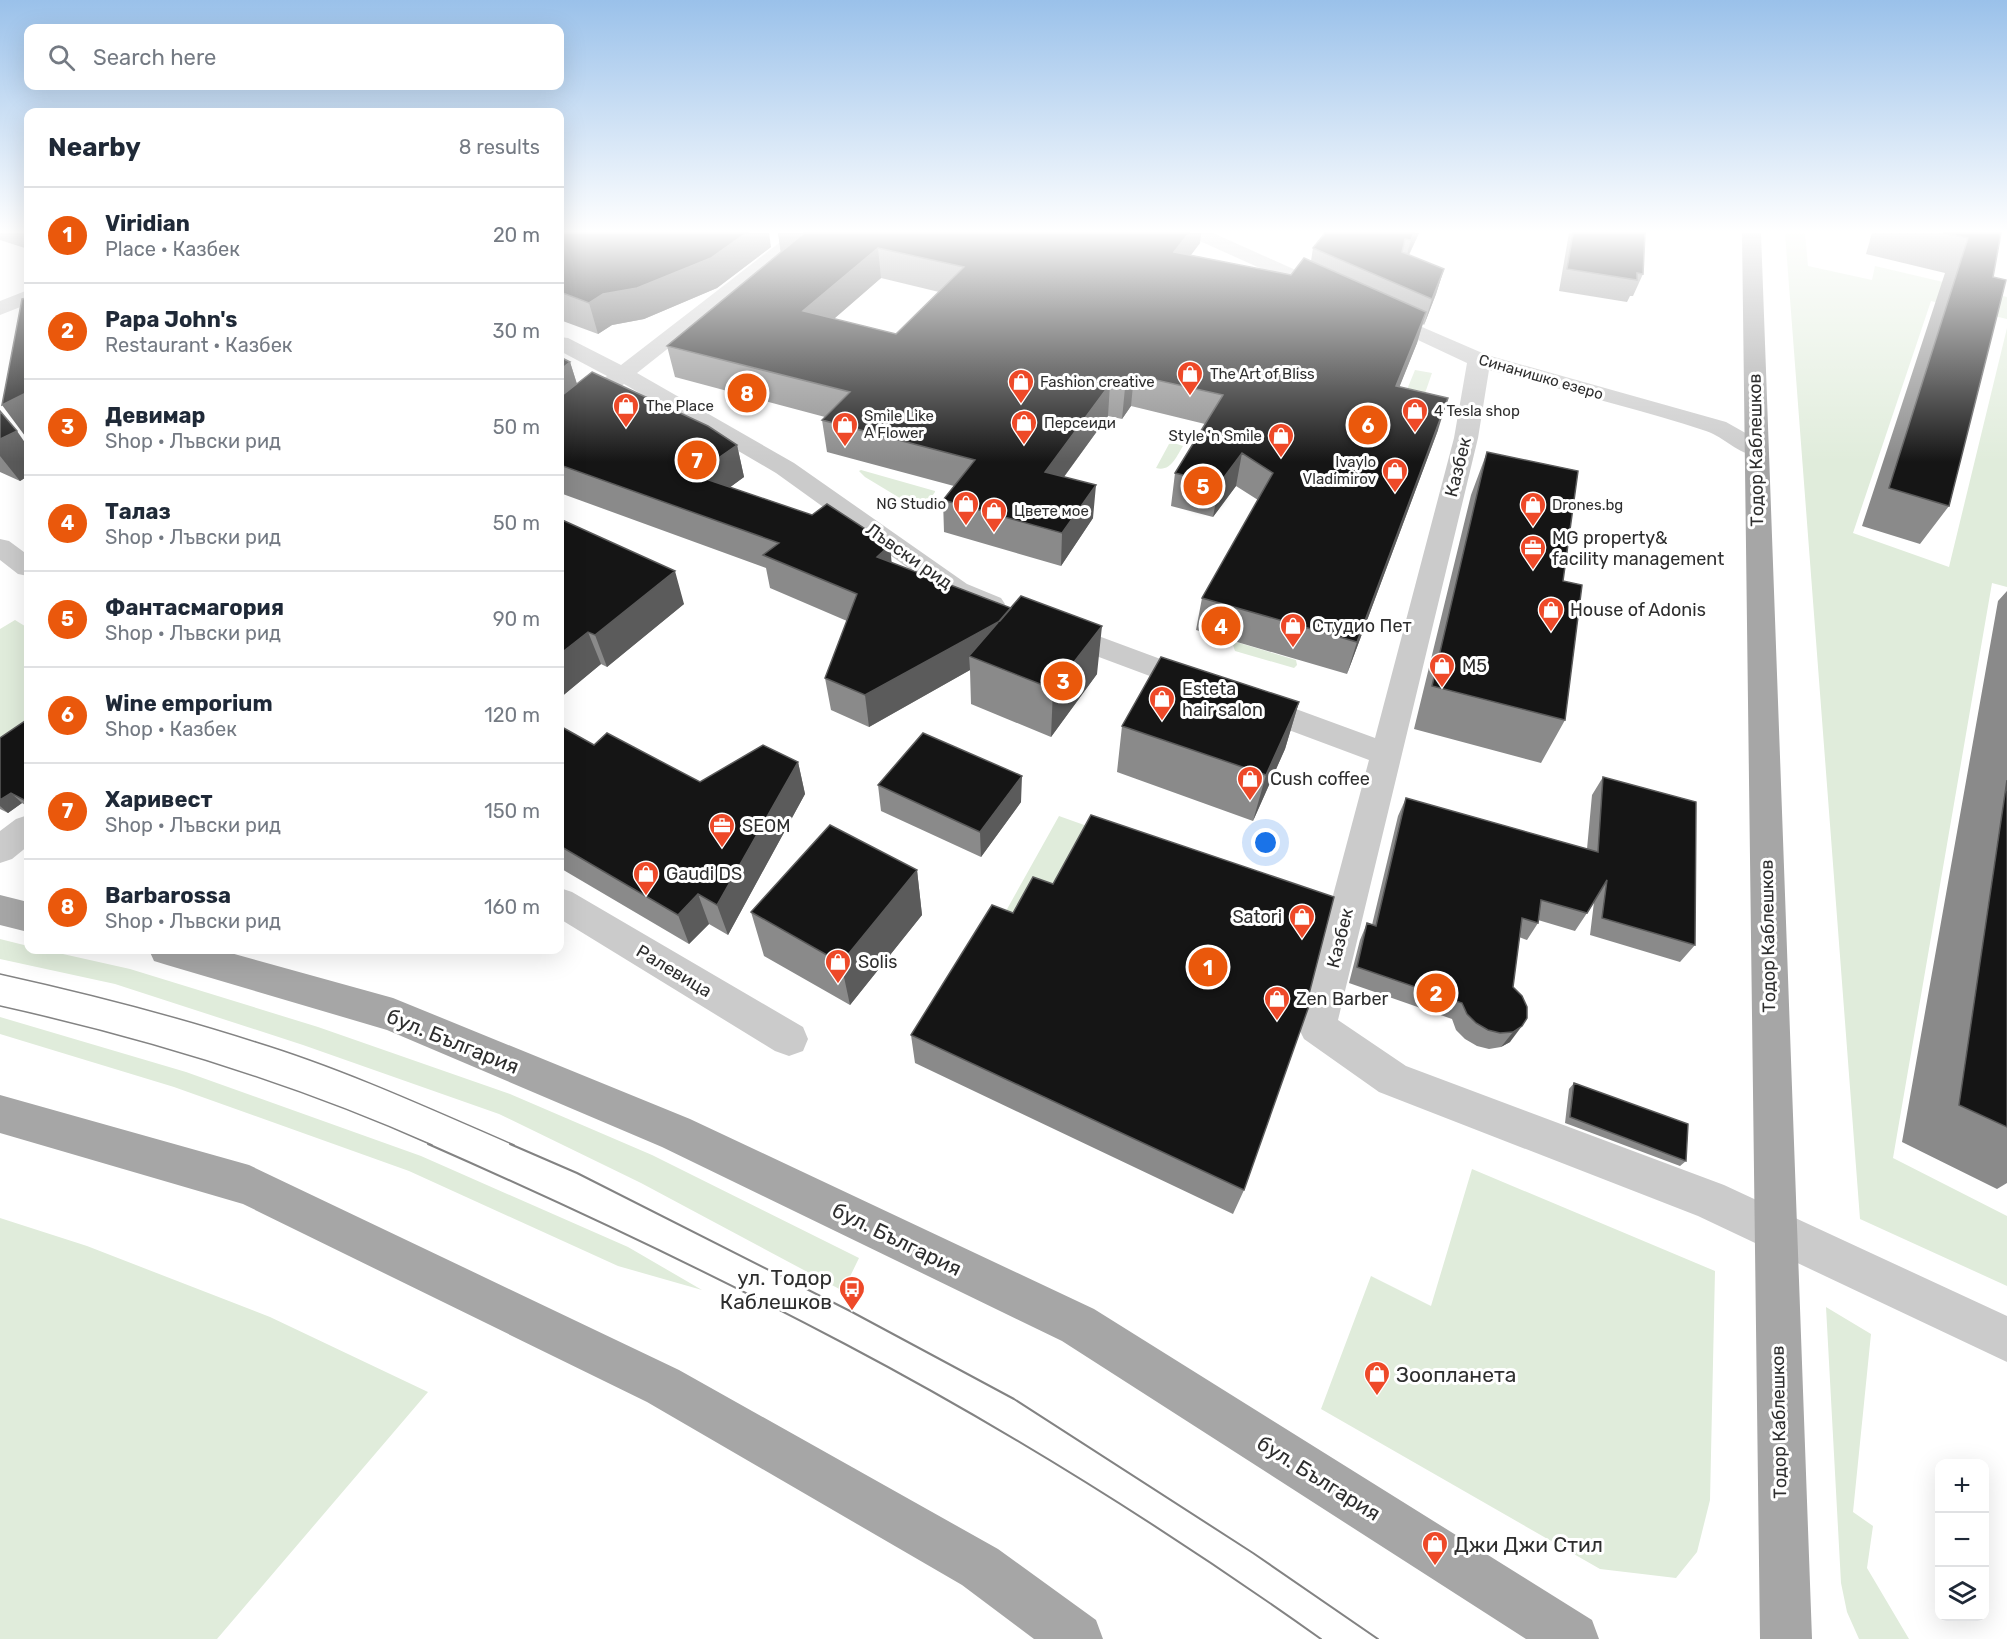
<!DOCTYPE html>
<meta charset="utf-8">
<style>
:root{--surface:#fff;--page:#f2f2f3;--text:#1f2937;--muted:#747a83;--line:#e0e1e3;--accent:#ea580c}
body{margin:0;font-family:Rubik,sans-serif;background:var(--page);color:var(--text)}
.controls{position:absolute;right:18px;bottom:18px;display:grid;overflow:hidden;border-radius:12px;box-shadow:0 6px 24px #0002}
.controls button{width:54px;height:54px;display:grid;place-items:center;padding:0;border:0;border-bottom:2px solid var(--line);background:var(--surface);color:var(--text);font:30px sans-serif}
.you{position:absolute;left:1266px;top:843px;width:21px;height:21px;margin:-15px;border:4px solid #fff;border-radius:50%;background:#1a73e8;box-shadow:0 0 0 9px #1a73e833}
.badge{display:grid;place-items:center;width:39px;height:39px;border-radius:50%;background:var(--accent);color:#fff;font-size:20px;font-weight:700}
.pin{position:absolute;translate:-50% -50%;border:3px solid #fff;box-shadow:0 2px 6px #0006}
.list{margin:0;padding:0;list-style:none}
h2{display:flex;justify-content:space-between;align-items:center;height:78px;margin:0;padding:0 24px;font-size:26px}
h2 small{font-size:20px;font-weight:400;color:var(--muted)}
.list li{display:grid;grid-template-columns:39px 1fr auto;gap:18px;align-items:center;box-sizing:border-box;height:96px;padding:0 24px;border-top:2px solid var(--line)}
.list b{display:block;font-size:22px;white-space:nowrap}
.list p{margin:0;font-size:20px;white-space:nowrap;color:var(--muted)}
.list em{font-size:20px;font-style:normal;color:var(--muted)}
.icon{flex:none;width:33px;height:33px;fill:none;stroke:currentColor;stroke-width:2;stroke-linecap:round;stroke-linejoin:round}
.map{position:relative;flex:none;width:2007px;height:1639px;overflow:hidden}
.search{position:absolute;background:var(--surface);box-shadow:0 6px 24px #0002;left:24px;top:24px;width:540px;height:66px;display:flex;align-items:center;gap:15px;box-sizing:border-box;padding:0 21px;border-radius:12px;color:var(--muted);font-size:22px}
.panel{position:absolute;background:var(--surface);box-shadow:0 6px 24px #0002;left:24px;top:108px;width:540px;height:846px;border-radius:12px}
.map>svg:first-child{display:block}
.green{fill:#e0ecdb}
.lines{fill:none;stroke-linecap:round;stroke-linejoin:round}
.minor{fill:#cbcbcb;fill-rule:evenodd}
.major{fill:#a6a6a6;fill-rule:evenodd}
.tram-far1{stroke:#838383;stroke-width:1.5}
.tram{stroke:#838383;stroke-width:2}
.wall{fill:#8a8a8a;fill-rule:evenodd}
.shaded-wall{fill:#5b5b5b}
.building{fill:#151515;stroke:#5b5b5b;stroke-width:1.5;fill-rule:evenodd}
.labels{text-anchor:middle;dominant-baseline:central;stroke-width:6;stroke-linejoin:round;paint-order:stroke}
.far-poi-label{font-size:15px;fill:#2e2e2e;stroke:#fff;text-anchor:start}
.far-street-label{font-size:15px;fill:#2e2e2e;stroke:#fff}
.street-label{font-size:18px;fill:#2e2e2e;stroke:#fff}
.poi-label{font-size:18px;fill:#2e2e2e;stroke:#fff;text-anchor:start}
.near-street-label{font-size:21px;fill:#2e2e2e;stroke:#fff}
.near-poi-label{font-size:21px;fill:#2e2e2e;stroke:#fff;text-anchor:start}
</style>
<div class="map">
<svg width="2007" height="1639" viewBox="0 0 2007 1639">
<rect width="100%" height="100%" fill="#fff"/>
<path class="green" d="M1785,233H1805L1808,266L1872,280L1875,266L2007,297V319L1931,301L1853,533L1949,567L2007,328V587L1992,583L1893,1158L2007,1216V1286L1860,1219Z
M1415,370L1432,373L1423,399L1402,402Z
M1174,443L1183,446C1176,457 1171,472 1156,468L1169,444Z
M861,470L935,491V492L923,509H918L865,477L859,471Z
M15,620L28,628V732L0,751V629Z
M1236,642L1296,660L1297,665L1294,668L1235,651L1233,645Z
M1059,816L1154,850L1052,915L992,936Z
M0,939L28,946V950H45L130,969L318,1027L510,1094L652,1155L859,1258L843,1291L641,1183L499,1114L303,1045L115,984L0,959Z
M0,1017L186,1072L421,1156L628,1247L702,1290L618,1266L409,1171L174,1087L0,1034Z
M1472,1169L1715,1271L1710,1500L1697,1552L1676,1578L1600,1569L1321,1409L1371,1276L1431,1306Z
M0,1218L87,1246L270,1317L428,1392L217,1639H0Z
M1826,1307L1871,1334L1853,1512L1873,1526L1867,1568L1909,1639H1859L1847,1612L1841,1583Z"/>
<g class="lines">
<path class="minor" d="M792,233H814L637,373L794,463L967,584L1001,598L1005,604L1001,610L991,613L947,596L776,473L624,384L568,428L560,430V412L607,376L560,351V337L568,338L621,365Z
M1188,233H1213L1338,289L1341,293L1338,297H1324L1191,237Z
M28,290V304L0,315V301Z
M1378,308L1487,355L1726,422L1765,444L1768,449L1765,454C1742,460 1727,438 1706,431C1635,408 1561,390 1489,370L1478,438L1338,1020L1406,1066L1724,1185L2007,1316V1362L1698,1216L1379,1092L1304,1039L1298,1027L1369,760L1241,712L1237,704L1241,696L1252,693L1375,738L1454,438L1467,363L1371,318L1368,314L1371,310Z
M0,539L9,541L28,555V576L18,574L0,560Z
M1058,621L1209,677L1213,684L1209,691L1198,694L1048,638L1044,631L1048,624Z
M28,815V846L12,859L0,863V831L16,819Z
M560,888L572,892L803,1027L808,1039L803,1051L789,1056L775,1051L560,919Z"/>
<path class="major" d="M1742,233H1761L1812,1639H1760Z
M0,895L28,902V932L0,925Z
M149,950H220L393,998L690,1119L1094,1309L1592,1620L1599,1639H1526L1062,1341L662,1147L387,1030L167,965L154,961Z
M0,1095L249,1165L679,1370L998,1549L1096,1620L1103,1639H1034L962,1585L647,1402L243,1204L0,1133Z"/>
<path class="tram-far1" d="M0,974C86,993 172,1015 256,1042C344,1069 429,1108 514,1145
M0,1006C148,1039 293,1083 432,1145"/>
<path class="tram" d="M428,1144C569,1206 709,1272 845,1344C1010,1431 1169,1531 1321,1639
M510,1144L577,1173L852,1312L1014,1399L1253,1553L1378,1639"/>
</g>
<path class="wall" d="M0,233H28V249L0,240Z
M560,233L771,247L717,288L644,319L612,325L598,334L560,320Z
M778,233H1201L1200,243L1191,255L1291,275L1311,261L1313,248L1419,233L1409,255L1444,269L1436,294L1424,325L1423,324L1417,343L1399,387L1438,430L1347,674L1196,630L1202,598L1258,500L1236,486L1213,517L1171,506L1175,473L1205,424L1131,406L1122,419L1108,416L1064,477L1093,518L1061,566L944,532L943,500L954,486L827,452L822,420L825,417L675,377L667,346L781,252ZM881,278L939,292L896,334L834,319Z
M1569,233H1645L1643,274L1633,296H1630L1627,302L1559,291Z
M1872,233H2001L1949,506L1920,544L1862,526L1945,273L1866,254Z
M560,357L570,362L577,384L737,445L744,477L730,487L890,545L891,563L1097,674L1051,737L971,704L970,670L869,727L831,710L825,678L847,621L770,588L766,568L560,493Z
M0,411L28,447V476L20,481L0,472Z
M1487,452L1563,581L1565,720L1541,763L1414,729L1471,495Z
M560,519L684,604L607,667L601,664L560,698Z
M2007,591V1183L1997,1189L1902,1142L1998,601Z
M1299,702L1285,749L1253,821L1117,772L1122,726Z
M28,719V807L22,803L8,813L0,809V738Z
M560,726L594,745L700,782L798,762L805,794L728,935L709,924L689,944L560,868Z
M1603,777L1695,945L1680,962L1590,935L1594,902L1587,913L1575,931L1538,920V923L1527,940L1519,937L1513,987L1522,996L1510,1042L1501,1047L1489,1049L1477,1046L1465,1039L1456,1030L1452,1019L1349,983L1360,940L1367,923L1372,925L1398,816L1406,798L1587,849L1592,795Z
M878,785L1021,802L981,857L881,811Z
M917,870L922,915L850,1005L764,956L751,912Z
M911,1035L1244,1190L1233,1214L915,1063Z
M1574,1083L1686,1161L1680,1166L1565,1123L1569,1089Z"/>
<path class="shaded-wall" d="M746,233H769L771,247L717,288L644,319L612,325L598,334L589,303L603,294Z
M778,233H835L782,261Z
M1189,233H1201L1200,243L1170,282L1174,252Z
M1414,233H1419L1404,265L1411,240Z
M878,248L881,278L807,342L803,311Z
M1444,269L1436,294L1424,325L1432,299Z
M1426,312L1417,343L1387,418L1396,386Z
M570,362L580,394L560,410V370Z
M1134,375L1131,406L1122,419L1125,388Z
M1110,384L1108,416L1044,504L1045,472Z
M28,392V440L2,405Z
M1448,398L1438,430L1347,674L1357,642Z
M17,431L28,447V476L20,481L0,456V439Z
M737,445L744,477L702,508L694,475Z
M1242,453L1236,486L1213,517L1219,484Z
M1096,485L1093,518L1061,566L1062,533Z
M890,545L893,577L877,557Z
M675,571L684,604L607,667L595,635Z
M1019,611L969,656L970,670L869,727L865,695Z
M1102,626L1097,674L1051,737L1053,689Z
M588,632L601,664L560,698V654Z
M1299,702L1285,749L1253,821L1266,775Z
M798,762L805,794L728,935L717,905Z
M1022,776L1021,802L981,857L980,832Z
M11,793L22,803L8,813L0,806V800Z
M917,870L922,915L850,1005L841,963Z
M698,894L709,924L689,944L678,915Z
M1522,1026L1510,1042L1501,1047L1513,1032Z"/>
<path class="building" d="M560,233H746L711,258L637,288L603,294L589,303L560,292Z
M804,233H1189L1174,252L1291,275L1304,258L1426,312L1396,386L1448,398L1357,642L1202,598L1273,473L1242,453L1219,484L1175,473L1223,395L1134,375L1125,388L1110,384L1045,472L1096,485L1062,533L943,500L975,460L822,420L850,392L667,346ZM878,248L964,267L896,334L803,311Z
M1325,233H1414L1411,240L1405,239L1402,252L1444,269L1432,299L1313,248Z
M1573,233H1645L1643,274L1637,273V280L1567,269Z
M1943,233H2001L1993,277L2006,280L1949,506L1889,488L1968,238Z
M28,298V392L2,405L22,299Z
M560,357L570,362L560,370Z
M592,372L708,426L737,445L694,475L812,515L827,504L890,545L877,557L1011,608L1000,621L865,695L825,678L857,594L763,555L779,543L560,465V397Z
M0,411L17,431L0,439Z
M1487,452L1578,471L1563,581L1582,585L1565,720L1432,686Z
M560,519L675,571L595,635L588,632L560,654Z
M1021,596L1102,626L1053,689L969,656Z
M1161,657L1299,702L1266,775L1122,726Z
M28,719V802L11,793L0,800V738Z
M560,726L594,745L607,733L700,782L763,745L798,762L717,905L698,894L678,915L560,846Z
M923,733L1022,776L980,832L878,785Z
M1603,777L1696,802L1695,945L1602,918L1607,880L1587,913L1541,900L1538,923L1522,918L1513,987L1522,996L1527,1007V1018L1522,1026L1513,1032L1500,1033L1488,1030L1476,1023L1467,1014L1462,1003L1357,967L1367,923L1376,926L1406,798L1598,852Z
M2007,780V1127L1959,1105Z
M1091,815L1334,897L1308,998L1310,1003L1244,1190L911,1035L992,905L1013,913L1033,877L1053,884Z
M830,825L917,870L841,963L751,912Z
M1574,1083L1688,1124L1686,1161L1570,1117Z"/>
<linearGradient id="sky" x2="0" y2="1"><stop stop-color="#9ac1ea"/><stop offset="0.5" stop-color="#fff"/><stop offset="1" stop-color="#fff" stop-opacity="0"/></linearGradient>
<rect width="2007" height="462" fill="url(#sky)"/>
<defs>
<symbol id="shop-pin" viewBox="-11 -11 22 30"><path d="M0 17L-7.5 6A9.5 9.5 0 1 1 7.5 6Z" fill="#ee4928" stroke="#fff"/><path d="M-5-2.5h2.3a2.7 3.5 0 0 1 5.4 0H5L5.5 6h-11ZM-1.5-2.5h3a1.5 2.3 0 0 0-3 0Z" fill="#fff"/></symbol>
<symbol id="office-pin" viewBox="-11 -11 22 30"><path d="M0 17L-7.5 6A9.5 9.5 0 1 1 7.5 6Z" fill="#ee4928" stroke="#fff"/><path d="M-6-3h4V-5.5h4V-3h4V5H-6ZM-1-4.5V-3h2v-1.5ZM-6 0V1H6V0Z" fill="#fff"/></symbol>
<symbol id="bus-pin" viewBox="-11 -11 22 30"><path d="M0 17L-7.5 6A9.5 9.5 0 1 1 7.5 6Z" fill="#ee4928" stroke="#fff"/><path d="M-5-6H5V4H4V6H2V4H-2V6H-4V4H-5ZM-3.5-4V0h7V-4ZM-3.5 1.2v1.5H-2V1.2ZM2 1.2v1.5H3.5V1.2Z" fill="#fff"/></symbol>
</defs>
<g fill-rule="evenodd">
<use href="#shop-pin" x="1175" y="359" width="30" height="40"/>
<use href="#shop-pin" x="1006" y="367" width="30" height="40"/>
<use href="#shop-pin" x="611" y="391" width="30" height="40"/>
<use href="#shop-pin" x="1400" y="396" width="30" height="40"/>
<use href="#shop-pin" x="1009" y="408" width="30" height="40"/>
<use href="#shop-pin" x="830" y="410" width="30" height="40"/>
<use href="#shop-pin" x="1266" y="421" width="30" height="40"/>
<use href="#shop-pin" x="1380" y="456" width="30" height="40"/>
<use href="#shop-pin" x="951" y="489" width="30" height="40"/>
<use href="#shop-pin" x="1518" y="490" width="30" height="40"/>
<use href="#shop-pin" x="979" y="496" width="30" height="40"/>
<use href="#office-pin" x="1518" y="533" width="30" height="40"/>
<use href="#shop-pin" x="1536" y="595" width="30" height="40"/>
<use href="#shop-pin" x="1278" y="611" width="30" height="40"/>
<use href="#shop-pin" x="1427" y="651" width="30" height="40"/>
<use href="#shop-pin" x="1147" y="684" width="30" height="40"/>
<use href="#shop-pin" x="1235" y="764" width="30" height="40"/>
<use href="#office-pin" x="707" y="811" width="30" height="40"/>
<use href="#shop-pin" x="631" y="859" width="30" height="40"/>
<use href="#shop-pin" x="1287" y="902" width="30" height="40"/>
<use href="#shop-pin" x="823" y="947" width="30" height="40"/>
<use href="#shop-pin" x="1262" y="984" width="30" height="40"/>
<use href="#bus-pin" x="837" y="1274" width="30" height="40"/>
<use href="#shop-pin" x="1362" y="1359" width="30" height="40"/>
<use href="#shop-pin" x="1420" y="1529" width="30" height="40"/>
</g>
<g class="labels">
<g class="far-poi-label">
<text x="1210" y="374">The Art of Bliss</text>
<text x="1040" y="382">Fashion creative</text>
<text x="646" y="406">The Place</text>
<text x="1434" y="411">4 Tesla shop</text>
<text x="864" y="416">Smile Like<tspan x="864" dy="17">A Flower</tspan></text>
<text x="1044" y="423">Персеиди</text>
<text x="1262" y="436" text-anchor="end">Style 'n Smile</text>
<text x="1376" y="462" text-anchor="end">Ivaylo<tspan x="1376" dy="17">Vladimirov</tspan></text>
<text x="946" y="504" text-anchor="end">NG Studio</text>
<text x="1552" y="505">Drones.bg</text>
<text x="1014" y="511">Цвете мое</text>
</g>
<g class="far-street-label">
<text transform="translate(1541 377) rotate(16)">Синанишко езеро</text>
</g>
<g class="street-label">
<text transform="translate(1756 450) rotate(-91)">Тодор Каблешков</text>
<text transform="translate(1458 467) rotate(-76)">Казбек</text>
<text transform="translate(909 556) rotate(35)">Лъвски рид</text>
<text transform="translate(1768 936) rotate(-91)">Тодор Каблешков</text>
<text transform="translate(1340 938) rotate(-76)">Казбек</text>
<text transform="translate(674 971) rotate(31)">Ралевица</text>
<text transform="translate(1779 1422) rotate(-91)">Тодор Каблешков</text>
</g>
<g class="poi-label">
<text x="1552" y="538">MG property&amp;<tspan x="1552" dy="21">facility management</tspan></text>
<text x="1570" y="610">House of Adonis</text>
<text x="1312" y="626">Студио Пет</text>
<text x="1462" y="666">M5</text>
<text x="1182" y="689">Esteta<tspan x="1182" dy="21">hair salon</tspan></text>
<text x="1270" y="779">Cush coffee</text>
<text x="742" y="826">SEOM</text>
<text x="666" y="874">Gaudi DS</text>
<text x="1282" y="917" text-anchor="end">Satori</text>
<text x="858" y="962">Solis</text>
<text x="1296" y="999">Zen Barber</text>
</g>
<g class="near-street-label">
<text transform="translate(453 1041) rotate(22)">бул. България</text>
<text transform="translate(897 1239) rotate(26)">бул. България</text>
<text transform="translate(1319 1478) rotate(32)">бул. България</text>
</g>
<g class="near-poi-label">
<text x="832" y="1277" text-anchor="end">ул. Тодор<tspan x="832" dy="24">Каблешков</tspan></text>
<text x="1396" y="1374">Зоопланета</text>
<text x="1454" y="1544">Джи Джи Стил</text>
</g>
</g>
</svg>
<div class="controls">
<button>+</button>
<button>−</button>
<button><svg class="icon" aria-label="layers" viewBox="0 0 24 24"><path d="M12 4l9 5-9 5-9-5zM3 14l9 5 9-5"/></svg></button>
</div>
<div class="you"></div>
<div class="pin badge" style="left:1208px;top:967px">1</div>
<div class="pin badge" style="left:1436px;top:993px">2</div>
<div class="pin badge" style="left:1063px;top:681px">3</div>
<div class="pin badge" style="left:1221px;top:626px">4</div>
<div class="pin badge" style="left:1203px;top:486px">5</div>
<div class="pin badge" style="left:1368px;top:425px">6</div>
<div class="pin badge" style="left:697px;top:460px">7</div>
<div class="pin badge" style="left:747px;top:393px">8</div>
<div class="search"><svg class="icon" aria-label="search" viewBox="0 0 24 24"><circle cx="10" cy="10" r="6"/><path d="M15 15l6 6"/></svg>Search here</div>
<section class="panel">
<h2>Nearby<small>8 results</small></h2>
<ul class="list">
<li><span class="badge">1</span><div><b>Viridian</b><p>Place · Казбек</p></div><em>20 m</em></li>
<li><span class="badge">2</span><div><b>Papa John's</b><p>Restaurant · Казбек</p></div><em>30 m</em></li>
<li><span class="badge">3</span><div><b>Девимар</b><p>Shop · Лъвски рид</p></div><em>50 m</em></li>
<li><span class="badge">4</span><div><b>Талаз</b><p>Shop · Лъвски рид</p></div><em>50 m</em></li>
<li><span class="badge">5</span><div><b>Фантасмагория</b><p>Shop · Лъвски рид</p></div><em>90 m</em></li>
<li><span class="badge">6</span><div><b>Wine emporium</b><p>Shop · Казбек</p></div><em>120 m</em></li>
<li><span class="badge">7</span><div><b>Харивест</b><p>Shop · Лъвски рид</p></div><em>150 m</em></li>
<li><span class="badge">8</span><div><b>Barbarossa</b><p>Shop · Лъвски рид</p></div><em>160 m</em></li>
</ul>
</section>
</div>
